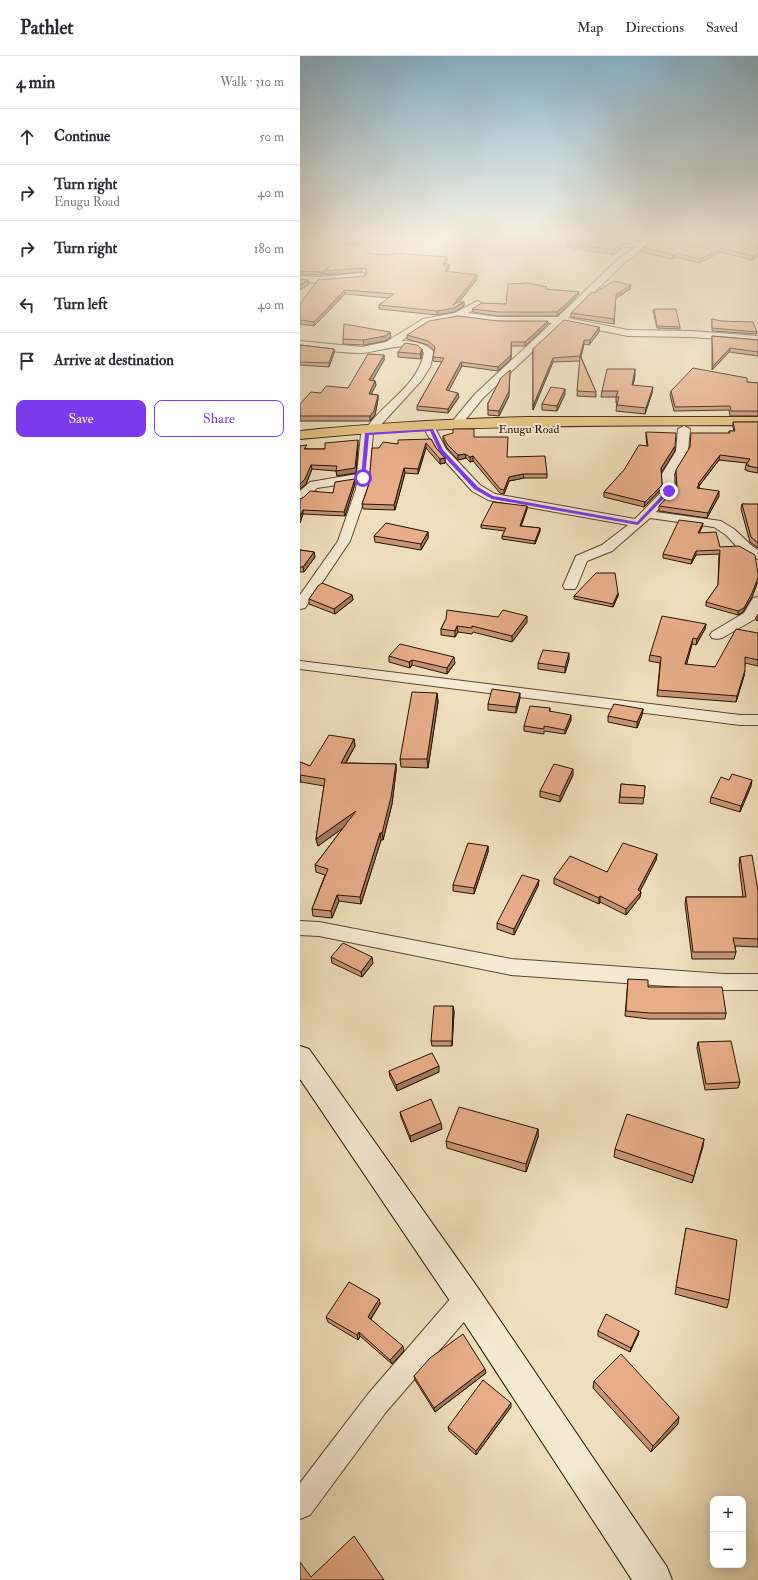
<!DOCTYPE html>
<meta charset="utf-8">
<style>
:root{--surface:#fff;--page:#f7f7f7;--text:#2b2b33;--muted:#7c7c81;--line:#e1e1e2;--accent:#7c3aed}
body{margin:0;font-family:"IM FELL Double Pica",serif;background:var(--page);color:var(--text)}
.controls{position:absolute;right:12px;bottom:12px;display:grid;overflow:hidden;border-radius:8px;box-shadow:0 2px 10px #0003}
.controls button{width:36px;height:36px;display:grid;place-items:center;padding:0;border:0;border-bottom:1px solid var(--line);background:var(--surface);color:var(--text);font:20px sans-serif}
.stop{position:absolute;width:12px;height:12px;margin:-9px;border:3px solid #7c3aed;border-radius:50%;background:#fff}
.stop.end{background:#7c3aed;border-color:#fff;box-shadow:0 1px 4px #0008}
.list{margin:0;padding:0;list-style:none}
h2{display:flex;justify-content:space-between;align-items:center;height:52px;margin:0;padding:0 16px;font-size:17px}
h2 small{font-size:13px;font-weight:400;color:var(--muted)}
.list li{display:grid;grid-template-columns:26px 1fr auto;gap:12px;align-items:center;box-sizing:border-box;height:56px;padding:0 16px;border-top:1px solid var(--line)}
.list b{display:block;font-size:15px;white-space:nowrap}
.list p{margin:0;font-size:13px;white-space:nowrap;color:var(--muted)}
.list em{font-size:13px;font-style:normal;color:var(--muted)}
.actions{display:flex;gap:8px;padding:12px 16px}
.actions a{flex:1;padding:9px 0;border:1px solid var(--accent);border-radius:8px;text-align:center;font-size:14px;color:var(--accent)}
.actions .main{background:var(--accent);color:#fff}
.icon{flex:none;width:22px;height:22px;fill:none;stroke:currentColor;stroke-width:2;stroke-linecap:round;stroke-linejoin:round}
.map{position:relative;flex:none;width:458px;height:1524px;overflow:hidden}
header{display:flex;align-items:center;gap:24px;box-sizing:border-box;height:56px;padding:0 20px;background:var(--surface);border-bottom:1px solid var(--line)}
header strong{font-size:19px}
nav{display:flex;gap:22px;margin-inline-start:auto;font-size:14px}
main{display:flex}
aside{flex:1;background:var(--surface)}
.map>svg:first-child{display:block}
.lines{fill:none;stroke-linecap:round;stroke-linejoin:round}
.street-casing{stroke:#584630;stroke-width:2}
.secondary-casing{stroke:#261301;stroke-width:2}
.primary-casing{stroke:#261301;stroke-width:2}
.street{fill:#f5ebd4;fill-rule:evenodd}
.secondary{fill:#f5ebd4;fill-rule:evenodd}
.primary{fill:#e8c07e;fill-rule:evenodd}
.wall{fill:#c79576;stroke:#261301}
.shaded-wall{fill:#a27960;stroke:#261301}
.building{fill:#e7ad89;stroke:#261301}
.route{fill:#7c3aed}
.labels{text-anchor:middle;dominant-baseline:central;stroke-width:4;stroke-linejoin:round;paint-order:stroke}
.far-street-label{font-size:12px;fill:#261301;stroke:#f5ebd4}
</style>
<header>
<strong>Pathlet</strong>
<nav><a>Map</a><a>Directions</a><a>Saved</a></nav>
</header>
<main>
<aside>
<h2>4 min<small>Walk · 310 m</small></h2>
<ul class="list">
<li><svg class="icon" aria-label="ahead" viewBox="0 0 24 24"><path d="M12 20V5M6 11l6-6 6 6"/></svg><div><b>Continue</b></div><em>50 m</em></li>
<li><svg class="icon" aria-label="right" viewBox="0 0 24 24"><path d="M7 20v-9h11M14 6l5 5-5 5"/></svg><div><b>Turn right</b><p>Enugu Road</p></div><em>40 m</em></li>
<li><svg class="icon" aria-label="right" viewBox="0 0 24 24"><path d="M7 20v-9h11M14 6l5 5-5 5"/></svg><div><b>Turn right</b></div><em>180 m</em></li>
<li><svg class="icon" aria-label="left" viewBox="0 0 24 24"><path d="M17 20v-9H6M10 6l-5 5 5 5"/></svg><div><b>Turn left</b></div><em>40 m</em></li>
<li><svg class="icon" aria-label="arrive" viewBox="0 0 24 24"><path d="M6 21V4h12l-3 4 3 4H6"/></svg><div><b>Arrive at destination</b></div></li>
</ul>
<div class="actions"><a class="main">Save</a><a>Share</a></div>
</aside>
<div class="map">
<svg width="458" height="1524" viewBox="0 0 458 1524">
<rect width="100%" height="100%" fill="#efe0bd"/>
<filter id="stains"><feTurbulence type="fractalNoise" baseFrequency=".005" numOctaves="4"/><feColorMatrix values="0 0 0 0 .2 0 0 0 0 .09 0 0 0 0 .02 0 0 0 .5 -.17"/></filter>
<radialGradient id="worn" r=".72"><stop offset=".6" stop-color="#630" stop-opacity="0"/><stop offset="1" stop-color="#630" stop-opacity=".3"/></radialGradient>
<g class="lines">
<defs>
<path id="street" d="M292,180H307L342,187L353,180H362L325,206L268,262L328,274L392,275L458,280V286L392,281L328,280L263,267L183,342L161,369L157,370L151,367L175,338L252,267H198L158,262L129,267L101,285C112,285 127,287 134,296L130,311L121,325L78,372L74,373L68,370C86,345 118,329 124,297C110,282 77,297 61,297C41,297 20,293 0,291V285L62,291L86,286L123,263L155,257L177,245L180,246L182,248L180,250L168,257L198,261H258L319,202L336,191L293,182Z
M62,217L65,218L66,220L65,222L22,227L0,226V220L22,221Z
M384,370L390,373L388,395L374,418L375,435L356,456L421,465L434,473L451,489L458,494V503L441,495L426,479L414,471L350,462L312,495L287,505L277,530L275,533H265L263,530L276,500L302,489L328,469L188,444L172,435L137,396L125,374L131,371L135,372L146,393L180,429L195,438L335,463L363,434L362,418L376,395L378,373Z
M67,375L73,378L68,433L50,485L5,552L0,553V539L38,485L56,433L57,426L17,432L4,445L0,446V435L10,426L57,418L61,378Z
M458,541V558L455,563L422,582L417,583L412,582L410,579L412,576L444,557L453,542Z
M0,605L440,659H458V669H440L0,613Z
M0,865L19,866L211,903L424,918H458V934H424L211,919L19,880L0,879Z
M167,1231L176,1234L179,1243L176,1252L86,1356L10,1459L0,1463V1427L68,1338L158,1234Z"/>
<path id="secondary" d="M0,990L9,993L178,1232L367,1511L372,1524H332L156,1254L0,1023Z"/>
<path id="primary" d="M229,361H458V369C305,370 152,368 0,383V375C76,367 152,363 229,361Z"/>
</defs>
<use href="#street" class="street-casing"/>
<use href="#secondary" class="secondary-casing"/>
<use href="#primary" class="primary-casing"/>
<use href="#street" class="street"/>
<use href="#secondary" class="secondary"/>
<use href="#primary" class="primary"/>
</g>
<path class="wall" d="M274,180L332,188V192L323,191L313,199L267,191V185Z
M314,180H350L342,185Z
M458,180V200L452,204L421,196L399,207L376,201L372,203L342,196L343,191Z
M0,183L41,187L70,198L147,205L145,208H149V212L147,216L177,223L159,246H164V250L154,256L137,259L79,253V249L89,242L45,238L14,270L0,268V248L65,220L66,218L62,216L26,219V217L22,219L0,218Z
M247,233L279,236L278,239L257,260H198L173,256L172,253L206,248Z
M330,233L315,243L314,268L271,261V257L294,237Z
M354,253L380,271V273L357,272L353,255Z
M412,263L457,276V278L412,275Z
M198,265L248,268L225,290H211V303L198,315L162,310L148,335L159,341L148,357L117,354V350L142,306L133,305V301L134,294L128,289L107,283V279Z
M299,271V276L289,289L284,288L281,301L296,336V341L277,340L280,305L253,306L233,354V293Z
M412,280L458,284V300L429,296L412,314Z
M91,281L85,285L64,289L43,288V283Z
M0,289L34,293V297L29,311L0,309Z
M122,293V298L121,303L98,301V296Z
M84,299V304L72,324L75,325L76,329L71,338L78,339V343L75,359L70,365H0V348L21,337L48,332Z
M335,319L333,329L352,337L345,358L316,355L317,347H316V341H301L302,335Z
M447,326L458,327V360H430L429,354L374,355L370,339L371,335Z
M265,338L257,355L242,354V348Z
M209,340L199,360L188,359V347Z
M433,366H458V417L447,415V414H445L446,409L447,407L419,404L399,430V432L419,440L407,462L359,455V450L376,432V414L429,377V375H434L433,371Z
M346,376L375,395L361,416V433L344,451L304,441V436L347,390L346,381Z
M143,380L174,381L207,401L247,418V422H224L209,425L204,438L200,437L173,405L170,406L166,402L158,404L147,392L143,384Z
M131,383L136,392L145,402V407L140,408L126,392L118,418L105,417L95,454L63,453L62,448L69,428L79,392L98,388Z
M58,389L56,417L37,420L36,415L12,413L6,428L0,433V390L8,393H25Z
M55,428L45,460L3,458L0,467V443L33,437Z
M442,448L458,449V492L450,486L441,453Z
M227,453L221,470L240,472V475L235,488L202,483V480L205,475L181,472V469Z
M403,467L402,471L399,477L420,491L458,525L452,541L443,556L438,559L406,550V546L418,529L419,498L396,499L391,508L363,502V498Z
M128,476V482L121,494L75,486L74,480Z
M0,494L14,496L15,501L4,516H0Z
M318,537V540L313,551L274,543V540Z
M52,539L53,544L35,558L9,548V543Z
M458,558V565L456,564V561Z
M146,563L227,566L212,586L173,576L172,578L158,576L155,581L141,579V573Z
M406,568L405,573L396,589L392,588L386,609L415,611L458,577V610L445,607L444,620L436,646L357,640L360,607L349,605L350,599Z
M89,600L155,607L147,618L112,609L110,612L89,606Z
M269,603L265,617L238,613V607Z
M137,637L138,646L128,712L101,711L100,703Z
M220,642L216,657L188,654V648Z
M250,652V655L271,664L265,678L244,675V678L224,675V670Z
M343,653L342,659L337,672L308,666V660Z
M54,683L55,690L46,707L96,708V715L92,748L83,784H81L61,848L39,845L32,862L13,860L12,853L25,819L16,816L15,809L43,772L18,790L16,783L24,730L1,726L0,727V706L10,710Z
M273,719L260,746L240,741V735Z
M321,728L345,730L343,748L319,747Z
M451,730L440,756L410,747L411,741Z
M188,790V796L174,838L153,835V829Z
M357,798L356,804L340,835L341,836L340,841L326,859L300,846L299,848L254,828V822L307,816Z
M440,801L458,835V891L435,890L436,896L434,903H392L385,848L386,841H443L439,809Z
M239,824L238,830L214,879L197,873V867Z
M31,901L73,907L62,921L32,907Z
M328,923L348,931L426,957L425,963H349L325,960Z
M153,950L154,956L152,990H132L131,985Z
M398,986L440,1026L438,1032L405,1034L397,992Z
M89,1015L139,1016L97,1035L90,1021Z
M100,1056L142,1073L111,1086L101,1061Z
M238,1073V1081L226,1116L147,1092L146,1085Z
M404,1083L392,1127L314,1101L315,1093Z
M386,1172L429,1244L427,1252L375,1238Z
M79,1243L80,1248L71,1263L104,1295L92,1308L60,1280L58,1284L28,1266L26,1261Z
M298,1275H339L338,1279L330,1296L298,1280Z
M186,1317L135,1356L115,1324L114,1320Z
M294,1325L378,1368L351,1396L293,1332Z
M211,1351L176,1399L149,1375L148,1371Z"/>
<path class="shaded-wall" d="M344,180H350L342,185V181Z
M323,187V191L313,199V194Z
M421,192V196L399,207L400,203Z
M376,197V201L372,203L373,199Z
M458,197V200L452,204L453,200Z
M147,201V205L144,212L143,208Z
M149,208V212L145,219V215Z
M29,211L61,212L62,216L26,219V217L22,219L21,216Z
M177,219V223L155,251L164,246V250L154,256L137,259V255L153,249Z
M8,224L9,228L0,234V229Z
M331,229L330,233L315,243L314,268L316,239Z
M45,234V238L14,270V266Z
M279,236L278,239L257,260V256Z
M248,265V268L225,290V286Z
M299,271V276L289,289L290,284Z
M90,276L91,281L85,285L64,289L63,284Z
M284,284V288L280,305V300Z
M211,286V303L198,315V311Z
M430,292L429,296L412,314L413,310Z
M34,293V297L29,311V307Z
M122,293V298L121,303L120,298Z
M84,299V304L70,329L69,324Z
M253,302V306L233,354V350Z
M161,306L162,310L147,338L146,334Z
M335,313V319L332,335V329Z
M210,314L209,340L199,360V355Z
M75,325L76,329L69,342V338Z
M353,331L352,337L345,358L346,352Z
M265,333V338L257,355V350Z
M158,337L159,341L148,357V353Z
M78,339V343L75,359L70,365V360Z
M58,384V389L56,417L37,420L36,415Z
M126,387V392L118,418V413Z
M375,390V395L361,417V412Z
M165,398L166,402L158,404V399Z
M420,399L419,404L399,430V433L396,436L398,428Z
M173,400V405L170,406V401Z
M145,402V407L140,408V403Z
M11,409L12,413L6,428L0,433V428Z
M104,412L105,417L95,454L94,449Z
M223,418L224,422L209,425L204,438V434L209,421Z
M55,423V428L45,460L44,456Z
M362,429L361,433L344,451L345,446Z
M419,435V440L407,462L408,457Z
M227,450V453L220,473V470Z
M3,454V458L0,467V460Z
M403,467L402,471L397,481L398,477Z
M240,472V475L235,488V485Z
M128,476V482L121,494V488Z
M396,495V499L391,508L392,504Z
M14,496L15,501L4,516L3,511Z
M458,522V525L452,541L443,556L438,559V555Z
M318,537V540L313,551V548Z
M52,539L53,544L35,558L34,553Z
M227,560V566L212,586V580Z
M406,568L405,573L396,589L397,583Z
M157,570L158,576L155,581V575Z
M393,582L392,588L385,614V608Z
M269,597V603L265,617V611Z
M154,601L155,607L147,618V612Z
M112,604V609L110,612L109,606Z
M445,614L444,620L436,646L437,640Z
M137,637L138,646L128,712L127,703Z
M220,637V642L216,657V651Z
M343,653L342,659L337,672V666Z
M271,659V664L265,678V674Z
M54,683L55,690L42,713L41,707Z
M96,708V715L92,748L83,784L82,777Z
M273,713V719L260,746V740Z
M0,719L1,726L0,727Z
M452,724L451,730L440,756L441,750Z
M56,755L57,762L18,790L16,783Z
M80,777L81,784L61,848L60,841Z
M188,790V796L174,838V832Z
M357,798L356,804L338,839L341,836L340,841L326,859V853L338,834Z
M239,824L238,830L214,879V873Z
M37,839L39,845L32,862L31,855Z
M300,840V846L299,848V842Z
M72,901L73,907L62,921L61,916Z
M153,950L154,956L152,990V985Z
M139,1010V1016L97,1035L96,1029Z
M141,1067L142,1073L111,1086L110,1080Z
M238,1073V1081L226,1116V1108Z
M404,1083L403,1091L392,1127L394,1120Z
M79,1243L80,1248L69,1265L68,1261Z
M339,1275L338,1279L330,1296L331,1292Z
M59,1276L60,1280L58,1284L57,1279Z
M103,1290L104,1295L92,1308L90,1304Z
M185,1313L186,1317L135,1356L134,1352Z
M211,1347V1351L176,1399V1395Z
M379,1361L378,1368L351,1396L353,1390Z"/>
<path class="building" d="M274,180H295L332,188L323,187L313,194L267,187L270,185H267Z
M334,180H344L342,181Z
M359,180H458V197L453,200L421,192L400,203L376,197L373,199L343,191Z
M0,183H41L39,187L60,188L70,198L91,199L93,197L147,201L143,208H149L145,215L177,219L153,249L158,246H164L154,252L137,255L79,249L94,238L45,234L14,266L0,264V248L18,224L65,220L67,217L66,213L61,212L26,215L29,211L21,216L0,215Z
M0,223L8,224L0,229Z
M314,225L331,229L316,239L314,263L271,257L292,236L294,237Z
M228,227L247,231L245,233L279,236L257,256H198L172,253L182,247L206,248L208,228Z
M354,253H376L380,271L357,270Z
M158,260L198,265H248L225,286H211V299L198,311L161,306L146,334L158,337L148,353L117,350L144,302L133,301L135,291L128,285L107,279L129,265Z
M412,263L421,265L453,266L457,276L412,272Z
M264,264L299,271L290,284H284L280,300L253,302L233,350V293Z
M44,268L90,276L85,280L63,284L43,283Z
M412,280L458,284V296L430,292L413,310Z
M105,287L117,289L122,293L120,298L98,296Z
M0,289L34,293L29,307L0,306Z
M68,298L84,299L69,324L75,325L69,338L78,339L74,355L70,360H0V348L11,336L21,337L26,330L48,332Z
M280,300L296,336L277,335Z
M393,312L447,322V326L458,327V355H431L430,350L375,351L371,335Z
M307,313H335L332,329L353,331L346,352L317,349L319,341H316L318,335H302Z
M210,314L209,335L199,355L188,354V347L201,322Z
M251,331L265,333L257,350L242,348Z
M433,366H458V412L448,410L449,409H446L450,403L420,399L398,428H399L397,432L419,435L408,457L359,450L377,431L376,414L390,391L391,377H430L429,375H435Z
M153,373H174V381H208L207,401L245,400L247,418H223L209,421L204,434L200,433L173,400L170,401L165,398L158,399L147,388L143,380L153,377Z
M346,376L376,377L375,390L361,412L362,429L345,446L304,436L324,414L339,389L348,390Z
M131,383L136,392L145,402L140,403L126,387L118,413L104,412L94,449L62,448L69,428L72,392H79L83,386L98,388V384Z
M58,384L55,412L36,415L37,410L11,409L5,423L0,428V390L7,389L4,393H25V387Z
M55,423L44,456L3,454L0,460V443L4,441L10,435L33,437L35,426Z
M193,446L227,450L220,470L240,472L235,485L202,480L206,472L181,469Z
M442,448H458V487L451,481Z
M379,464L403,467L398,477L416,476L420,491L439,490L455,499L458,518V522L452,537L444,552L438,555L406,546L418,529L420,494L396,495L392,504L363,498Z
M86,467L128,476L121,488L74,480Z
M0,494L14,496L3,511H0Z
M296,517H315L318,537L313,548L274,540Z
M22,527L52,539L34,553L9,543L18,530Z
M147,554L198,561L203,554L227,560L212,580L172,570V572L157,570L155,575L141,573L146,563Z
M362,560L406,568L397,583L393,582L385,608L415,611L436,573L458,577V604L445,601V614L437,640L358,634L361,601L350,599Z
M100,588L154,601L147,612L112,604L109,606L89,600Z
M243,594L269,597L265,611L238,607Z
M192,633L220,637L216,651L188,648Z
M112,636L137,637L127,703H100Z
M314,648L343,653L337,666L308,660Z
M230,650L250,652L249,655L271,659L265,674L244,670V673L224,670Z
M29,679L54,683L41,707L96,708L91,741L82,777H80L60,841L37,839L31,855L12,853L28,813L15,809L56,755L16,783L25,723L0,719V706L10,710Z
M254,708L273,713L260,740L240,735Z
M432,718L452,724L441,750L411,741L421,721L429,724Z
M321,728L345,730L344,742L320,741Z
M168,787L188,790L174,832L153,829Z
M323,787L357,798L338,834L341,836L326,853L300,840L299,842L254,822L270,800L307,816Z
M452,799L458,835V883L433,882L436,896H393L386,841H446L440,801Z
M222,819L239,824L214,873L197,867Z
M43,887L72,901L61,916L31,901Z
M328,923L348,924V931H422L426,957H350L326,955Z
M134,950H153L152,985H131Z
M431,985L440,1026L406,1028L398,986Z
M132,997L139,1010L96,1029L89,1015Z
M131,1043L141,1067L110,1080L100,1056Z
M159,1051L238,1073L226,1108L146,1085Z
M327,1058L404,1083L394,1120L315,1093Z
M386,1172L437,1184L429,1244L376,1231Z
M49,1226L79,1243L68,1261L103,1290L90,1304L59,1276L57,1279L26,1261Z
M306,1258L339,1275L331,1292L298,1275Z
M163,1278L185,1313L134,1352L114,1320L130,1302Z
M321,1298L379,1361L353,1390L294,1325Z
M183,1324L211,1347L176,1395L148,1371Z
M54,1480L84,1524H0V1506L11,1521Z"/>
<linearGradient id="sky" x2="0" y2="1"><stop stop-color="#89b8d2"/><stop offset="0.46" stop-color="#f8f1e1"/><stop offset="1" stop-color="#f8f1e1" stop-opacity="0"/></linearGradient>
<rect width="458" height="393" fill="url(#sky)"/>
<path class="route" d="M133,373L143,394L178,431L193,440L337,466L367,434L371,435L338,469L192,443L174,433L139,395L130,375L69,379L65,422L63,423L61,422L65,377Z"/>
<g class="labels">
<g class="far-street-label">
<text x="229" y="373">Enugu Road</text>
</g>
</g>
<rect width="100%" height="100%" filter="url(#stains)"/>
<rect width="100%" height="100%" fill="url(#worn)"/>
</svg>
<div class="controls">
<button>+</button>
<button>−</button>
</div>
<div class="stop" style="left:63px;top:422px"></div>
<div class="stop end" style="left:369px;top:435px"></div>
</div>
</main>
